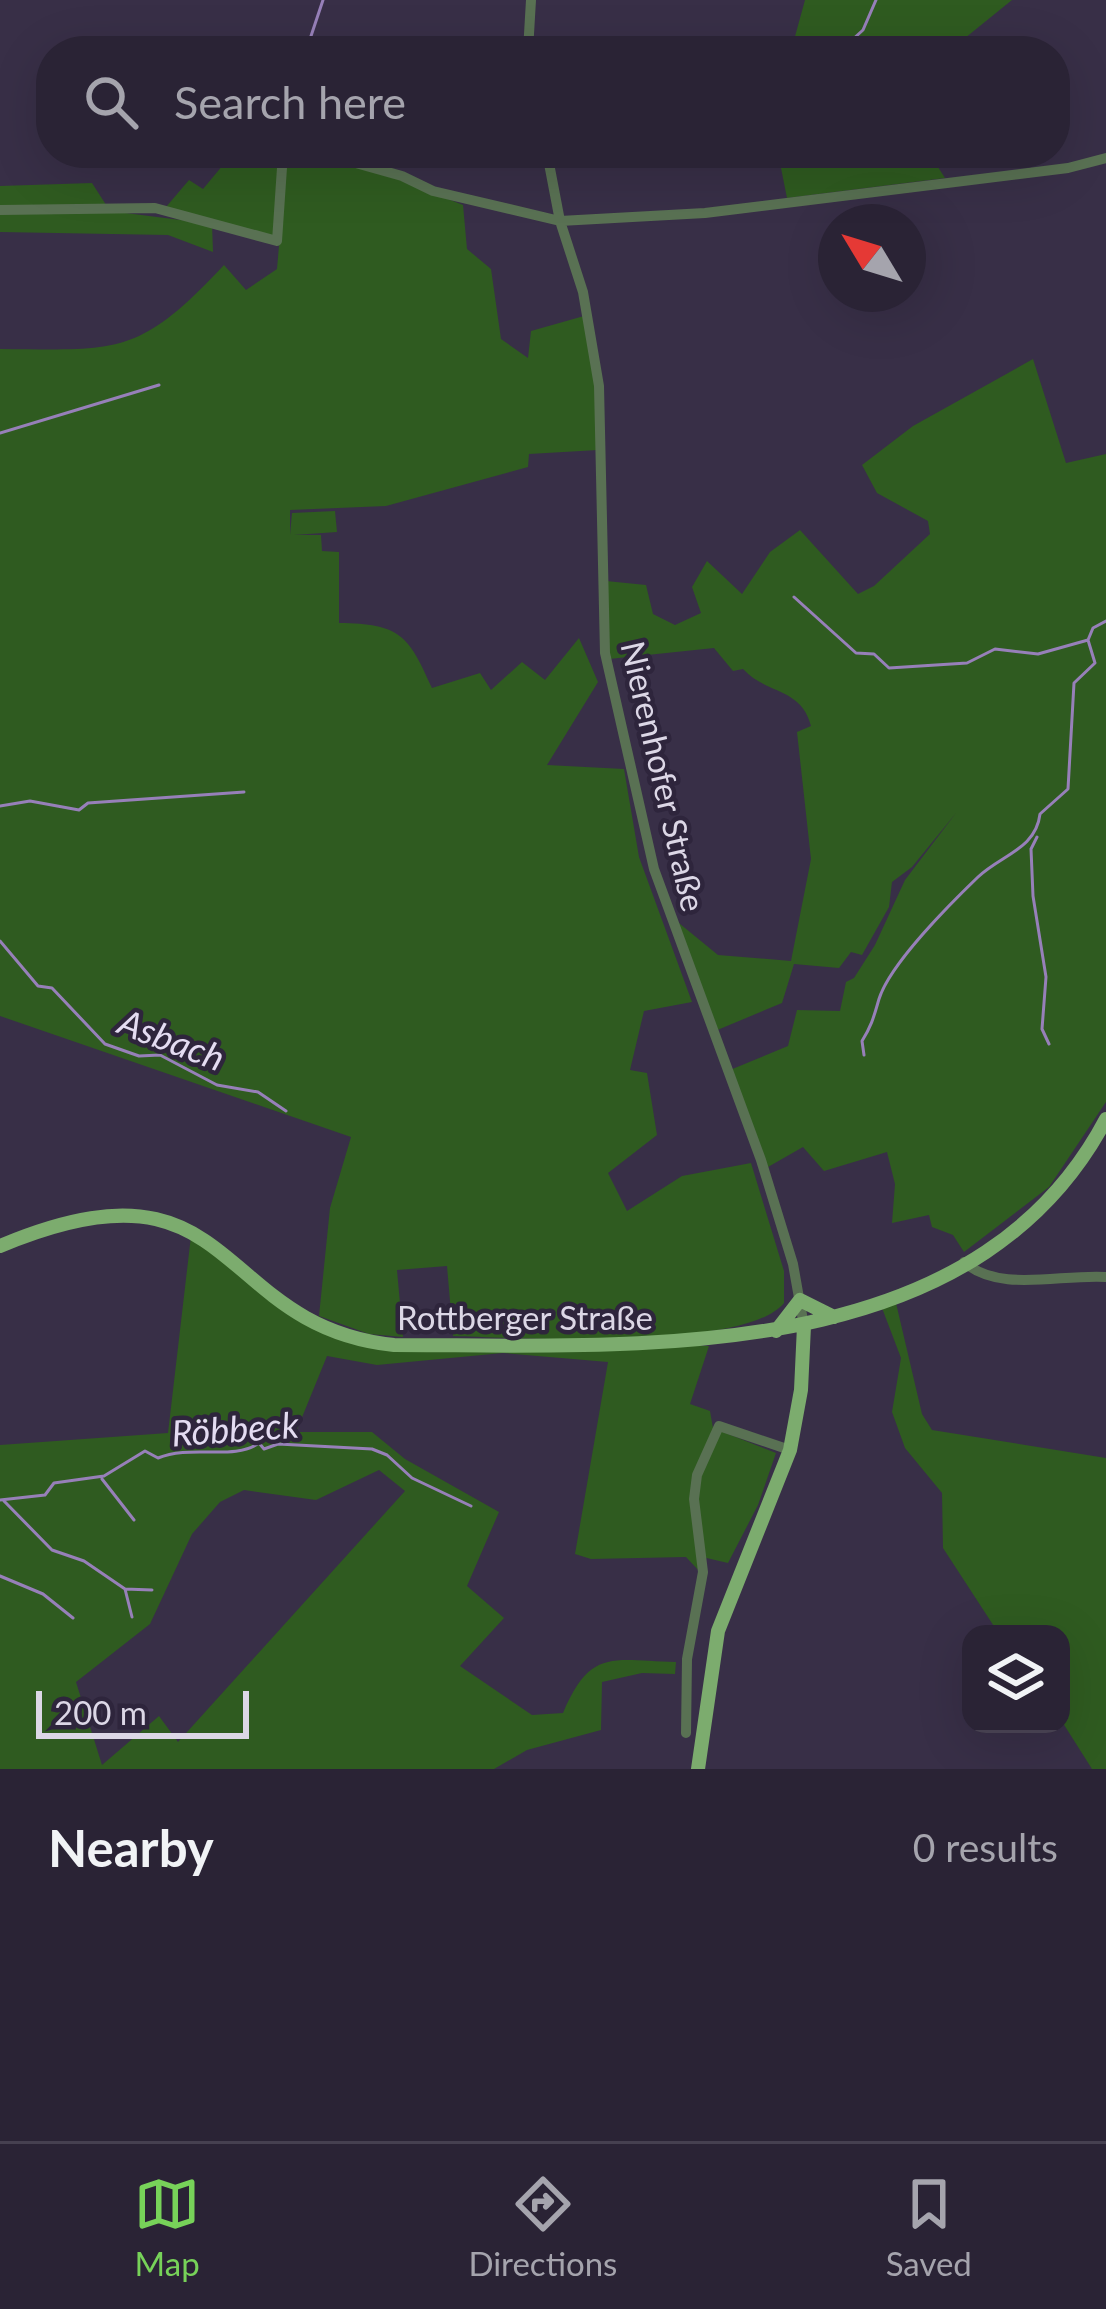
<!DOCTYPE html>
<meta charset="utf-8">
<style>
:root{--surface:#2a2335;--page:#322b3d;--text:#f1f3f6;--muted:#a5a4ad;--line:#464050;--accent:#77d259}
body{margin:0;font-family:Lato,sans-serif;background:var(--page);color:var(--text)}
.controls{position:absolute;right:36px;bottom:36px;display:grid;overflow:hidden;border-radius:24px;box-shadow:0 12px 48px #0002}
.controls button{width:108px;height:108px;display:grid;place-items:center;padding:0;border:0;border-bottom:3px solid var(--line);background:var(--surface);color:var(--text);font:60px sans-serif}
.compass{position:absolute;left:818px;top:204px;width:108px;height:108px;border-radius:50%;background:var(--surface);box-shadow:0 12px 48px #0002;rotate:308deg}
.scale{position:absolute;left:36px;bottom:30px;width:213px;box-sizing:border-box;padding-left:12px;border:6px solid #dcd7e6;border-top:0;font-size:33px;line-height:42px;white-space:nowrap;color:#dcd7e6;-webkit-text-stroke:9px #2e253c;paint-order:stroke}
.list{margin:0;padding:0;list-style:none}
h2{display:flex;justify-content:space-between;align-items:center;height:156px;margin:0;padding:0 48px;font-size:51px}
h2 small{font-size:39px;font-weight:400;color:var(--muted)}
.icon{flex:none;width:66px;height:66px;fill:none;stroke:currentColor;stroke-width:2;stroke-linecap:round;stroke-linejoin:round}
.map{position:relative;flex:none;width:1106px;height:1769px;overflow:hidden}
.search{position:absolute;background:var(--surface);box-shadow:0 12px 48px #0002;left:36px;right:36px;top:36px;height:132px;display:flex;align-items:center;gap:30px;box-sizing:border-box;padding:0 42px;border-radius:48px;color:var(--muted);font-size:45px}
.sheet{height:372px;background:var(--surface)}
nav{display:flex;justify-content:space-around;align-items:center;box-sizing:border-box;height:168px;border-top:3px solid var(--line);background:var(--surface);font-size:33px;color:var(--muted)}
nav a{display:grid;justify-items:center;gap:6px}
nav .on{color:var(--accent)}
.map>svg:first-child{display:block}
.green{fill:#2f5b20;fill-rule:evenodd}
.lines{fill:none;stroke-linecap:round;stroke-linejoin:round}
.stream{stroke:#9780b9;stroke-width:3}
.minor{stroke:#597153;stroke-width:10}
.major{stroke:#7cac6e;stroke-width:14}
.labels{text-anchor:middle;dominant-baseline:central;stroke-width:9;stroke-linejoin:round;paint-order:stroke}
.street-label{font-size:33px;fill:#dcd7e6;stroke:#2e253c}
.water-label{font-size:36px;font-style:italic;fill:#e4dcf2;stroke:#2e253c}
</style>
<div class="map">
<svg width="1106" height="1769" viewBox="0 0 1106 1769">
<rect width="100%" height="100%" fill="#382f47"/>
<path class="green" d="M805,0H1012L949,51H791Z
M233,153H279L275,239L166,207L189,180L203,189Z
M287,153L373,169L463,205L467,249L491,269L501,339L528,358L531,331L584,316L596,386L598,450L529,454L528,467L386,506L290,510V535L292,513L335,511L337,532L294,535H321L322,551L339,552V623C400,624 408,634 432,688L480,673L491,690L522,662L545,680L579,638L598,682L547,765L624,769L639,857L692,1002L644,1011L630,1070L647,1073L657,1135L608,1173L627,1211L682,1176L751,1163L784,1271V1303C745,1351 519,1338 453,1336L447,1266L397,1270L403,1337L369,1334L319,1316L330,1208L351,1137L0,1016V349C119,350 139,356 224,265L246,290L277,269Z
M778,153H929L945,178L787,198Z
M92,183L110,211L212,224L213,252L168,235L0,232V186Z
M1033,359L1066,463L1106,454V1102L1049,1187L964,1252L953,1235L932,1227L929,1215L892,1223L895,1184L887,1152L824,1171L803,1147L768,1167L730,1070L788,1046L797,1010L840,1011L846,982L854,978L875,945L905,880L956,813L912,867L892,882L889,907L862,955L851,952L839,968L794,964L782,1003L715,1031L674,919L718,955L791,961L811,859L797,732L811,726C801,687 767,695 743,669L733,671L714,648L609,659L606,581L646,585L653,614L675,625L701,613L692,587L707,561L742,594L770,552L800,530L858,594L874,586L930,534L928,521L877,493L862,465L913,426Z
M191,1236L351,1341L709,1346L690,1404L710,1411L713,1428L776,1453L758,1505L728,1563L698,1556L700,1572L686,1557L591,1559L575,1554L608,1362L503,1353L377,1365L327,1356L296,1432H372L405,1459L499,1512L467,1586L504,1618L460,1666L532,1715L563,1713C591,1647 613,1661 676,1662L675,1674L642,1673L602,1682L601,1730L527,1750L494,1769H0V1445L168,1433ZM379,1470L405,1491L178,1742L159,1716L102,1765L76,1682L150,1624L192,1534L220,1502L244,1490L316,1500Z
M896,1303L922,1414L932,1430L1106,1458V1769H1092L1061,1720V1634H999L943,1548L942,1493L905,1448L892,1412L901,1358L882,1308Z"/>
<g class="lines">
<path class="stream" d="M306,51L323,0
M840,51L863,30L876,0
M0,433L159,385
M794,597L856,653L874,654L889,668L967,663L995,649L1038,654L1088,640L1093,628L1106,621
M0,806L30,801L79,810L88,803L244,792
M1037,837L1031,849L1033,896L1046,977L1042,1029L1049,1044
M0,941L38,986L52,988L105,1044L139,1056L160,1055L217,1085L258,1092L286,1111
M864,1055L862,1041C872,1025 874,1016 879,999C890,964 951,903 978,877C1001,855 1036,849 1040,814L1068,789L1074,683L1095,663L1088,640
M102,1479L134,1520
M0,1500L45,1495L54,1483L104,1476L145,1451L158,1458C191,1444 234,1461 259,1443L264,1449L278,1444L372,1449L387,1455L412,1478L471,1506
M4,1501L52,1550L84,1561L125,1589L132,1617
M0,1576L43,1594L73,1618
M125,1589L152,1590"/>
<path class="minor" d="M528,51L531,0
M320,153L402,176L433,191L560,221L705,213L1068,168L1106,158
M547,153L560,221L583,292L599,386L605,653L654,869L761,1160L793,1264L804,1326
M0,210L155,208L277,241L283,153
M964,1262C999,1293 1059,1274 1106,1277
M686,1733L687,1659L703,1572L694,1499L697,1475L719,1426L790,1450"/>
<path class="major" d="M0,1246C240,1145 211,1326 394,1345C633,1345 973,1371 1106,1119
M776,1331L800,1300L834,1317
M698,1769L718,1631L790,1450L801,1390L804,1326"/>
</g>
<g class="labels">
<g class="street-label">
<text transform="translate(664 776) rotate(77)">Nierenhofer Straße</text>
<text x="525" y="1317">Rottberger Straße</text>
</g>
<g class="water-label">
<text transform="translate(172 1039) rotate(21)">Asbach</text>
<text transform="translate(235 1428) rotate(-4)">Röbbeck</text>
</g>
</g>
</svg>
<div class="controls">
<button><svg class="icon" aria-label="layers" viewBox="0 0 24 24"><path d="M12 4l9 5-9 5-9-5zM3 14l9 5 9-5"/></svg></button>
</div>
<svg class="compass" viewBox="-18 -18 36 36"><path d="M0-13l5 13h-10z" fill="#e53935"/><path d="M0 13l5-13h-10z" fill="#a5a4ad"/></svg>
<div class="scale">200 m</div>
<div class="search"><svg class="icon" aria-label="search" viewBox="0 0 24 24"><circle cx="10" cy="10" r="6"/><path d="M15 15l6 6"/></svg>Search here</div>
</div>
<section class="sheet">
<h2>Nearby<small>0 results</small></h2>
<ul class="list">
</ul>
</section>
<nav>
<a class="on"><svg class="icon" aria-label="map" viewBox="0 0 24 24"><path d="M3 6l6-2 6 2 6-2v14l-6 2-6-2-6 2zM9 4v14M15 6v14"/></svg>Map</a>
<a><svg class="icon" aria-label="directions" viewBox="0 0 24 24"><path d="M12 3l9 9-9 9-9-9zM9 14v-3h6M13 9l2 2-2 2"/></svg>Directions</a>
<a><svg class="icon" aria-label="saved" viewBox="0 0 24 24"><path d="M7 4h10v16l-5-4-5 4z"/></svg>Saved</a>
</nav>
